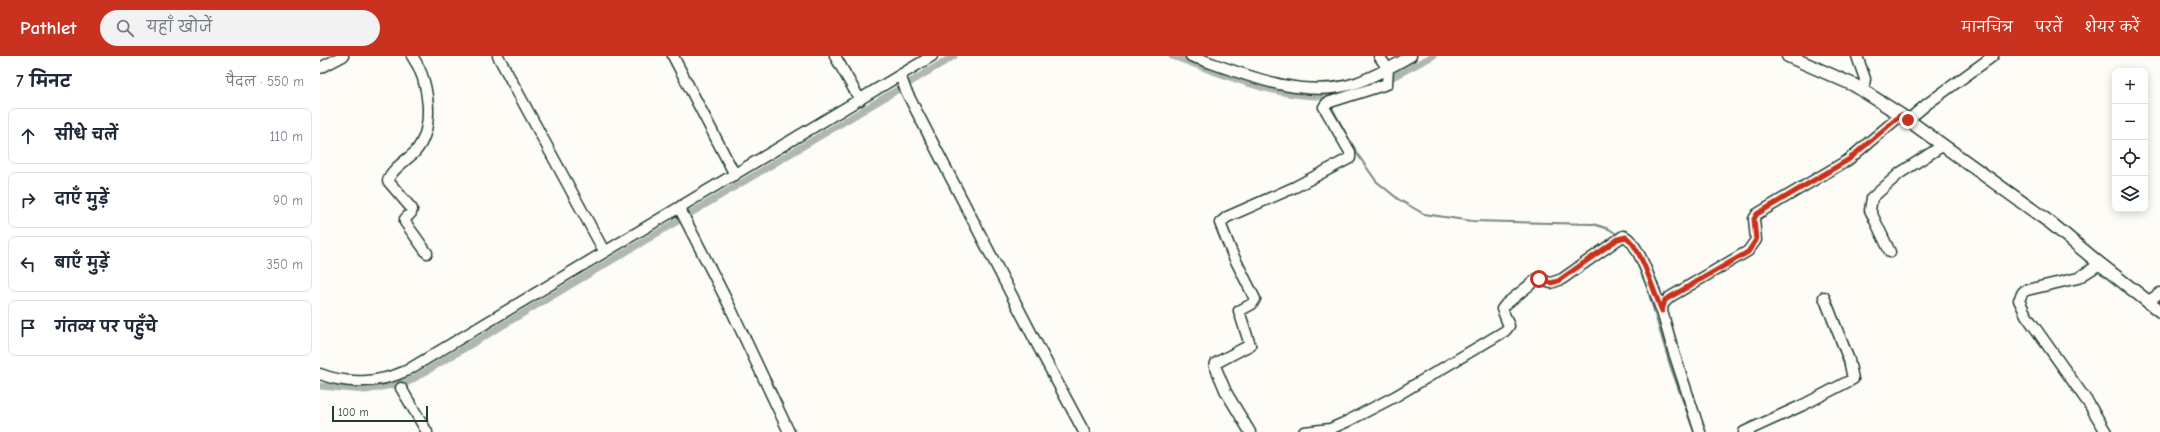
<!DOCTYPE html>
<html lang="hi">
<meta charset="utf-8">
<style>
:root{--surface:#fff;--page:#f2f2f3;--text:#1f2937;--muted:#747a83;--line:#e0e1e3;--accent:#c8321e}
body{margin:0;font-family:"Comic Neue","Playpen Sans Deva",sans-serif;background:var(--page);color:var(--text)}
.controls{position:absolute;right:12px;top:12px;display:grid;overflow:hidden;border-radius:8px;box-shadow:0 2px 10px #0003}
.controls button{width:36px;height:36px;display:grid;place-items:center;padding:0;border:0;border-bottom:1px solid var(--line);background:var(--surface);color:var(--text);font:20px sans-serif}
.scale{position:absolute;left:12px;bottom:10px;width:96px;box-sizing:border-box;padding-left:4px;border:2px solid #1f3d34;border-top:0;font-size:11px;line-height:14px;white-space:nowrap;color:#1f3d34;-webkit-text-stroke:3px #fdfcf7;paint-order:stroke}
.stop{position:absolute;width:12px;height:12px;margin:-9px;border:3px solid #c8321e;border-radius:50%;background:#fff}
.stop.end{background:#c8321e;border-color:#fff;box-shadow:0 1px 4px #0008}
.list{margin:0;padding:0;list-style:none}
h2{display:flex;justify-content:space-between;align-items:center;height:52px;margin:0;padding:0 16px;font-size:17px}
h2 small{font-size:13px;font-weight:400;color:var(--muted)}
.list li{display:grid;grid-template-columns:26px 1fr auto;gap:12px;align-items:center;box-sizing:border-box;height:56px;margin:0 8px 8px;padding:0 8px;border:1px solid var(--line);border-radius:8px}
.list b{display:block;font-size:15px;white-space:nowrap}
.list em{font-size:13px;font-style:normal;color:var(--muted)}
.icon{flex:none;width:22px;height:22px;fill:none;stroke:currentColor;stroke-width:2;stroke-linecap:round;stroke-linejoin:round}
.map{position:relative;flex:none;width:1840px;height:376px;overflow:hidden}
header{display:flex;align-items:center;gap:24px;box-sizing:border-box;height:56px;padding:0 20px;background:var(--accent);color:#fff}
header strong{font-size:19px}
nav{display:flex;gap:22px;margin-inline-start:auto;font-size:14px}
.search{width:280px;height:36px;background:var(--page);display:flex;align-items:center;gap:10px;box-sizing:border-box;padding:0 14px;border-radius:22px;color:var(--muted);font-size:15px}
main{display:flex}
aside{flex:1;background:var(--surface)}
.map>svg:first-child{display:block}
.lines{fill:none;stroke-linecap:round;stroke-linejoin:round}
.stream{stroke:#75877f;stroke-width:2}
.canal{stroke:#aeb8b1;stroke-width:7}
.minor-casing{stroke:#1f3d34;stroke-width:13}
.major-casing{stroke:#1f3d34;stroke-width:15}
.minor{stroke:#fdfcf7;stroke-width:10}
.major{stroke:#fdfcf7;stroke-width:12}
.route{stroke:#c8321e;stroke-width:5}
</style>
<header>
<strong>Pathlet</strong>
<div class="search"><svg class="icon" aria-label="search" viewBox="0 0 24 24"><circle cx="10" cy="10" r="6"/><path d="M15 15l6 6"/></svg>यहाँ खोजें</div>
<nav><a>मानचित्र</a><a>परतें</a><a>शेयर करें</a></nav>
</header>
<main>
<aside>
<h2>7 मिनट<small>पैदल · 550 m</small></h2>
<ul class="list">
<li><svg class="icon" aria-label="ahead" viewBox="0 0 24 24"><path d="M12 20V5M6 11l6-6 6 6"/></svg><div><b>सीधे चलें</b></div><em>110 m</em></li>
<li><svg class="icon" aria-label="right" viewBox="0 0 24 24"><path d="M7 20v-9h11M14 6l5 5-5 5"/></svg><div><b>दाएँ मुड़ें</b></div><em>90 m</em></li>
<li><svg class="icon" aria-label="left" viewBox="0 0 24 24"><path d="M17 20v-9H6M10 6l-5 5 5 5"/></svg><div><b>बाएँ मुड़ें</b></div><em>350 m</em></li>
<li><svg class="icon" aria-label="arrive" viewBox="0 0 24 24"><path d="M6 21V4h12l-3 4 3 4H6"/></svg><div><b>गंतव्य पर पहुँचे</b></div></li>
</ul>
</aside>
<div class="map">
<svg width="1840" height="376" viewBox="0 0 1840 376">
<rect width="100%" height="100%" fill="#fdfcf7"/>
<filter id="ink" filterUnits="userSpaceOnUse"><feTurbulence type="fractalNoise" baseFrequency=".025" numOctaves="2"/><feDisplacementMap in="SourceGraphic" scale="8" xChannelSelector="R" yChannelSelector="G"/><feConvolveMatrix kernelMatrix="1 2 1 2 8 2 1 2 1" color-interpolation-filters="sRGB"/></filter>
<g filter="url(#ink)">
<g class="lines">
<path class="stream" d="M1011,50L1036,96L1056,125L1078,143L1104,158L1152,165L1273,168L1289,173L1298,179
M1313,198L1326,228L1350,309L1374,376"/>
<path class="canal" d="M852,0C904,18 965,47 1021,39
M1065,25L1113,0
M0,330L45,334L88,326L634,0"/>
<defs>
<path id="minor" d="M92,0C109,24 116,72 95,96C87,104 70,114 68,125L92,153L91,157L85,163V166L107,197
M178,0L284,195
M353,0L415,119
M515,0L540,44
M871,0C922,17 982,45 1036,27C1056,20 1073,10 1091,0
M1537,0L1545,23L1543,34
M0,12L23,0
M580,19L586,35L719,292L764,376
M1588,64L1607,48L1673,0
M361,150L362,157L410,251L469,376
M1570,196L1550,154L1552,142L1580,117L1622,90
M1780,208L1758,222L1707,234L1703,236L1699,244L1706,259L1769,348L1786,376
M1827,246L1840,237
M0,318C28,329 59,327 86,315L612,0
M81,332L107,376
M930,376L906,336L895,310L896,307L930,289L919,255L932,248L935,243L912,197L900,167L907,161L975,131L1030,102V96L1004,51L1007,47L1067,28L1068,13L1059,0
M984,376L1010,373L1026,366L1076,340L1185,275L1189,270L1182,253L1186,248L1217,223L1231,227L1242,223L1303,180C1319,183 1335,240 1342,255
M1380,376L1353,294L1342,255L1343,248L1350,241L1428,195L1436,184L1434,163L1437,158L1528,104L1581,59
M1424,376L1483,349L1533,323L1529,304L1504,241"/>
<path id="major" d="M1468,0L1534,29L1581,59L1732,168L1780,208L1840,255"/>
</defs>
<use href="#minor" class="minor-casing"/>
<use href="#major" class="major-casing"/>
<use href="#minor" class="minor"/>
<use href="#major" class="major"/>
</g>
</g>
<g class="lines" filter="url(#ink)">
<path class="route" d="M1219,223L1231,227L1238,225L1298,183L1306,181C1321,191 1334,237 1342,255L1345,244L1428,196L1436,184L1434,163L1437,158L1528,104L1581,59L1588,64"/>
</g>
</svg>
<div class="controls">
<button>+</button>
<button>−</button>
<button><svg class="icon" aria-label="locate" viewBox="0 0 24 24"><circle cx="12" cy="12" r="6"/><path d="M12 2v4M12 18v4M2 12h4M18 12h4"/></svg></button>
<button><svg class="icon" aria-label="layers" viewBox="0 0 24 24"><path d="M12 4l9 5-9 5-9-5zM3 14l9 5 9-5"/></svg></button>
</div>
<div class="scale">100 m</div>
<div class="stop" style="left:1219px;top:223px"></div>
<div class="stop end" style="left:1588px;top:64px"></div>
</div>
</main>
